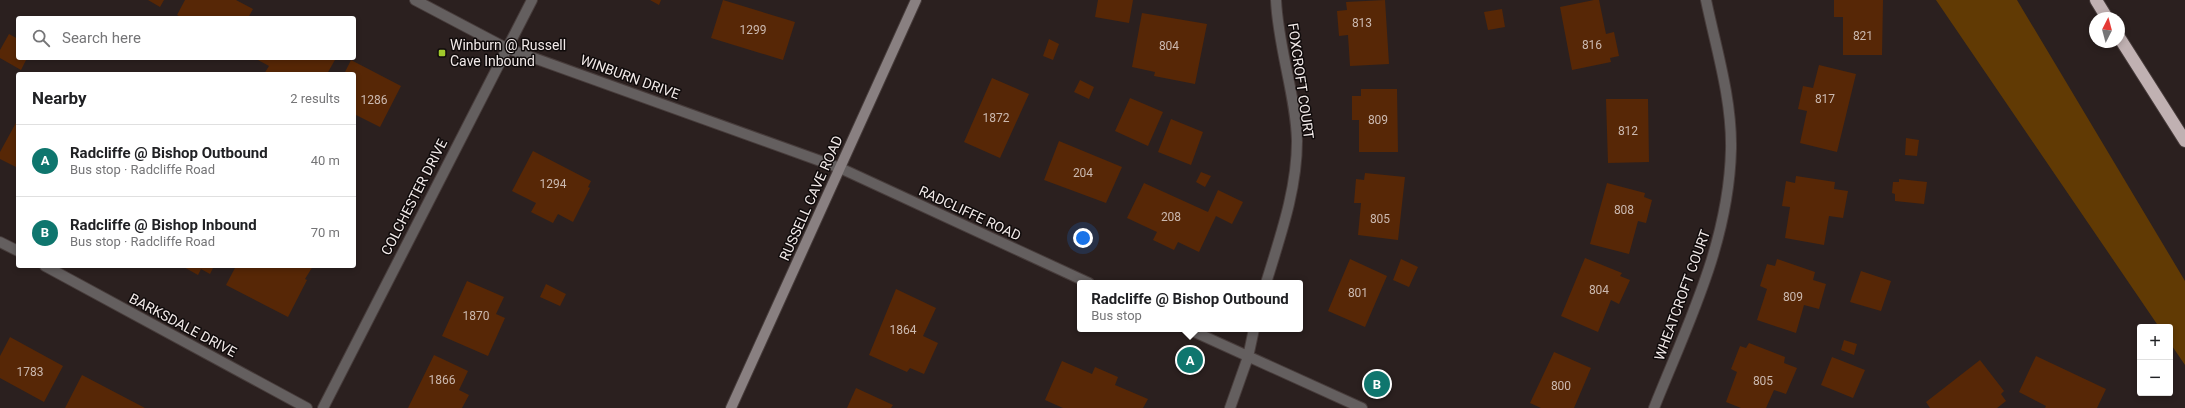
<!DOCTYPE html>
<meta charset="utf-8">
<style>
:root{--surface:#fff;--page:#f2f2f2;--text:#202124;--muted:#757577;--line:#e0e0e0;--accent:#0f766e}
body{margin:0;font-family:Roboto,sans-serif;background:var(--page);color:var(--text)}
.controls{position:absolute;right:12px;bottom:12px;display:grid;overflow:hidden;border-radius:4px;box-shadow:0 2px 6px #0003}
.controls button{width:36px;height:36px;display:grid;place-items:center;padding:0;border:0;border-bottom:1px solid var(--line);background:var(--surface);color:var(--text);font:20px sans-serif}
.compass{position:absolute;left:2089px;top:12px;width:36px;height:36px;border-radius:50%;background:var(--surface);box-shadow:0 2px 6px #0003;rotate:6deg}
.you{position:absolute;left:1083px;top:238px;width:14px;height:14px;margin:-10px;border:3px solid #fff;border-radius:50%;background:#1a73e8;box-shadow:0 0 0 6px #1a73e833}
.badge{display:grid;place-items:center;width:26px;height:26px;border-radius:50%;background:var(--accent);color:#fff;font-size:13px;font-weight:700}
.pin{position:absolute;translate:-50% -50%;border:2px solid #fff;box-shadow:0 1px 4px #0006}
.popup{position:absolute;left:1077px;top:280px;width:226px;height:52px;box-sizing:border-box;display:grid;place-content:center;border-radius:4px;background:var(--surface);filter:drop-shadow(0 1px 3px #0005);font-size:13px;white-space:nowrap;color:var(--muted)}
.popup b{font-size:15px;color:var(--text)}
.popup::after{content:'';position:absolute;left:50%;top:100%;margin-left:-8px;border:8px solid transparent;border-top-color:var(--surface)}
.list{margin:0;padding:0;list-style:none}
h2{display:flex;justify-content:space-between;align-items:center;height:52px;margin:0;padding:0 16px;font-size:17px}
h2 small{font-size:13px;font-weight:400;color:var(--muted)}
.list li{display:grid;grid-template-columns:26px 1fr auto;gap:12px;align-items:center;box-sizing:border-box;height:72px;padding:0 16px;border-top:1px solid var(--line)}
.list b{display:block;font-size:15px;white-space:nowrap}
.list p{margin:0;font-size:13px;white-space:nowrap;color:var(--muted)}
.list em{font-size:13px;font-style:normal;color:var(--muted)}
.icon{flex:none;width:22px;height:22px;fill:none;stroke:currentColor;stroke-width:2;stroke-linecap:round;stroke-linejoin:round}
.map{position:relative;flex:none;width:2185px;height:408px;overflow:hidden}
.search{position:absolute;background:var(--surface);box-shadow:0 2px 6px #0003;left:16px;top:16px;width:340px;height:44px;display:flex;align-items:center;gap:10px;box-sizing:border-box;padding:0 14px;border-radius:4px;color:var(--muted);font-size:15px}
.panel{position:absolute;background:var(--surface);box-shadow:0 2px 6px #0003;left:16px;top:72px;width:340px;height:196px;border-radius:4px}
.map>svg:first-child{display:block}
.green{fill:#613a04}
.building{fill:#572706}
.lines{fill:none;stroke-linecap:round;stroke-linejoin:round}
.minor-casing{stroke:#473c3b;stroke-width:12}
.secondary-casing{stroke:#473c3b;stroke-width:12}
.motorway-casing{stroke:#473c3b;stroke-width:14}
.minor{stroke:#645f5f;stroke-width:10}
.secondary{stroke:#898081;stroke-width:10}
.motorway{stroke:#c0b1b2;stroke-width:12}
.poi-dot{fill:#a0c92b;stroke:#100b0b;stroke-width:1.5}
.labels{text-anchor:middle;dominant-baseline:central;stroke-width:3;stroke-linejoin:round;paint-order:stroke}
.number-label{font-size:12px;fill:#cbb9b0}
.poi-label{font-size:14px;fill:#f2eae9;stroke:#100b0b;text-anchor:start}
.street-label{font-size:14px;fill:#f2eae9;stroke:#100b0b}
</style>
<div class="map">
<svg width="2185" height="408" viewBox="0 0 2185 408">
<rect width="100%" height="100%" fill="#2b201f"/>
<path class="green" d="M1936,0H2017L2185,281V365L2170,343V327H2159Z"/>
<path class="building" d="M148,0H164L160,7Z
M185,0H236L253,9L248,18H183L177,15Z
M650,0H661L659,5Z
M723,0L795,22L783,60L711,38Z
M1098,0H1133L1129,23L1095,17Z
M1385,0L1389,64L1350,66L1348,35L1339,36L1337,11L1347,10L1346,2Z
M1594,0H1599L1606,34L1614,32L1619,56L1610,58L1611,62L1572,70L1560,7Z
M1834,0H1883L1882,55H1843V17H1834Z
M1502,9L1505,27L1488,30L1484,12Z
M1142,13L1207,24L1195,84L1154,76L1155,72L1132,67Z
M9,34L18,39V58H27L21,70L0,58V50Z
M1049,39L1059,44L1053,60L1043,56Z
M259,58H336L327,74H264L269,66L258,60Z
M351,60L401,86L380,127L354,114V74H344Z
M1819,65L1856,74L1837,152L1800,143L1807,111L1798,109L1803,86L1813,88Z
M992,78L1029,94L1000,158L964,142Z
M1080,80L1094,87L1089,99L1074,92Z
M1361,89H1397L1398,152H1359V120H1352V96H1361Z
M1130,98L1163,112L1148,146L1115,131Z
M1606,99H1648L1649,162L1608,163Z
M1171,119L1203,132L1191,165L1158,152Z
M17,121L18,122V168L0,159V152Z
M1906,138L1919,140L1917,156L1905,155Z
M1059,141L1122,167L1106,203L1044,180Z
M533,151L591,181L588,187L590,188L573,222L558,214L553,223L531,212L536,203L512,191Z
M1201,172L1211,176L1205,187L1196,182Z
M1365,173L1405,177L1398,240L1358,235L1361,203H1354L1356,179L1364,180Z
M1796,176L1835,182L1834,189L1848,191L1843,218L1829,216L1824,245L1785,238L1790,207L1782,206L1786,181L1795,183Z
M1899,179L1927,182L1924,204L1895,201V194L1892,193L1893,182H1899Z
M1144,183L1208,212L1218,190L1243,202L1232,224L1216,216L1199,252L1178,242L1174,250L1153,240L1157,232L1127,218Z
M1607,183L1645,193L1644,197L1652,200L1646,223L1638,221L1629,254L1590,244Z
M1585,258L1622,273L1620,276L1630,280L1619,304L1611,300L1598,332L1561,316Z
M1350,259L1387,276L1365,327L1328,311Z
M1401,259L1418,267L1409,287L1393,280Z
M1777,259L1815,272L1813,280L1826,284L1819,309L1804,305L1796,333L1757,320L1767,289L1760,286L1767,264L1775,266Z
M182,266H214L210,274L201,269L198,275Z
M236,266H313L305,279L307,280L288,317L226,285Z
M1861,271L1891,281L1881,311L1850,302Z
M467,281L504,297L496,314L505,318L488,356L442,336Z
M546,284L566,294L560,306L540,297Z
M896,289L936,308L923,336L938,343L924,374L910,368L907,372L869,355Z
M10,337L63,366L44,402L0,378V356Z
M1844,340L1857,344L1854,355L1841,350Z
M1749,343L1785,357L1784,363L1797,368L1786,394L1774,390L1766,408H1741L1726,402L1737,372L1731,369L1740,346L1746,348Z
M1554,352L1591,368L1574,408H1541L1530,403Z
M434,355L468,371L459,390L469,395L462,408H408Z
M2036,356L2106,389L2097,408H2045L2046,406L2019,392Z
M1832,357L1865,370L1853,398L1821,385Z
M1980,360L2004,391L2001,394L2006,401L1997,408H1930L1926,402Z
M1062,361L1092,374L1095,367L1118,377L1115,385L1148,399L1143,408H1063L1045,400Z
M82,375L145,408H65Z
M856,388L893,405L891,408H847Z"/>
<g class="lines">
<defs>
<path id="minor" d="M415,0L506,48L840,168L1089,283
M0,242L18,251
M45,266L307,408
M1266,283C1280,237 1297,190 1297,141C1296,96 1278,47 1276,0
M1188,329L1362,408
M323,408L532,0
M1230,408L1248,357L1254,329
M1654,408C1688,323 1729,242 1731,149C1732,99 1716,48 1706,0"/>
<path id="secondary" d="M731,408L916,0"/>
<path id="motorway" d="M2096,0L2107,18
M2119,37L2185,141"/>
</defs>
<use href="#minor" class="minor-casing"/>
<use href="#secondary" class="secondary-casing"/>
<use href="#motorway" class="motorway-casing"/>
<use href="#minor" class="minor"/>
<use href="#secondary" class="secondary"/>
<use href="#motorway" class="motorway"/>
</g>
<rect class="poi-dot" x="438" y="49" width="8" height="8" rx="2"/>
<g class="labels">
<g class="number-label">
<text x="1362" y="23">813</text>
<text x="753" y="30">1299</text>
<text x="1863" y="36">821</text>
<text x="1592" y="45">816</text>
<text x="1169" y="46">804</text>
<text x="1825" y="99">817</text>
<text x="374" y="100">1286</text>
<text x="996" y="118">1872</text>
<text x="1378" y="120">809</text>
<text x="1628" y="131">812</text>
<text x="1083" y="173">204</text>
<text x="553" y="184">1294</text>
<text x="1624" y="210">808</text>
<text x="1171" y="217">208</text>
<text x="1380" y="219">805</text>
<text x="1599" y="290">804</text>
<text x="1358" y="293">801</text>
<text x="1793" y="297">809</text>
<text x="476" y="316">1870</text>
<text x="903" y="330">1864</text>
<text x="30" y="372">1783</text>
<text x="442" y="380">1866</text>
<text x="1763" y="381">805</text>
<text x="1561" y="386">800</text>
</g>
<g class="poi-label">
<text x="450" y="45">Winburn @ Russell<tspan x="450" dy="16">Cave Inbound</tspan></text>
</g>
<g class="street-label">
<text transform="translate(630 77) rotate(20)">WINBURN DRIVE</text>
<text transform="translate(1301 81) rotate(82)">FOXCROFT COURT</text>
<text transform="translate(414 197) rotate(-63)">COLCHESTER DRIVE</text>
<text transform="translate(811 198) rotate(-66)">RUSSELL CAVE ROAD</text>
<text transform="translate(970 213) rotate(25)">RADCLIFFE ROAD</text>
<text transform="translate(1682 295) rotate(-70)">WHEATCROFT COURT</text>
<text transform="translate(183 325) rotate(28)">BARKSDALE DRIVE</text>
</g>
</g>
</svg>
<div class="controls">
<button>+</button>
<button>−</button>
</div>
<svg class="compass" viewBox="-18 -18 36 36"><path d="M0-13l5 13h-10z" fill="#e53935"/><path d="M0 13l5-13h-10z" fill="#757577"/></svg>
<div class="you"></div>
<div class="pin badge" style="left:1190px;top:360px">A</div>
<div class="popup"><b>Radcliffe @ Bishop Outbound</b>Bus stop</div>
<div class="pin badge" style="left:1377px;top:384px">B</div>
<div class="search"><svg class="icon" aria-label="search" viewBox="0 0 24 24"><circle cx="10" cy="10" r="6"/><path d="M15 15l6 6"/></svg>Search here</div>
<section class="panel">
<h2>Nearby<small>2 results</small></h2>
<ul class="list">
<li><span class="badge">A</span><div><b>Radcliffe @ Bishop Outbound</b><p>Bus stop · Radcliffe Road</p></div><em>40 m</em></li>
<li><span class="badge">B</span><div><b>Radcliffe @ Bishop Inbound</b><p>Bus stop · Radcliffe Road</p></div><em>70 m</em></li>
</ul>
</section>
</div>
